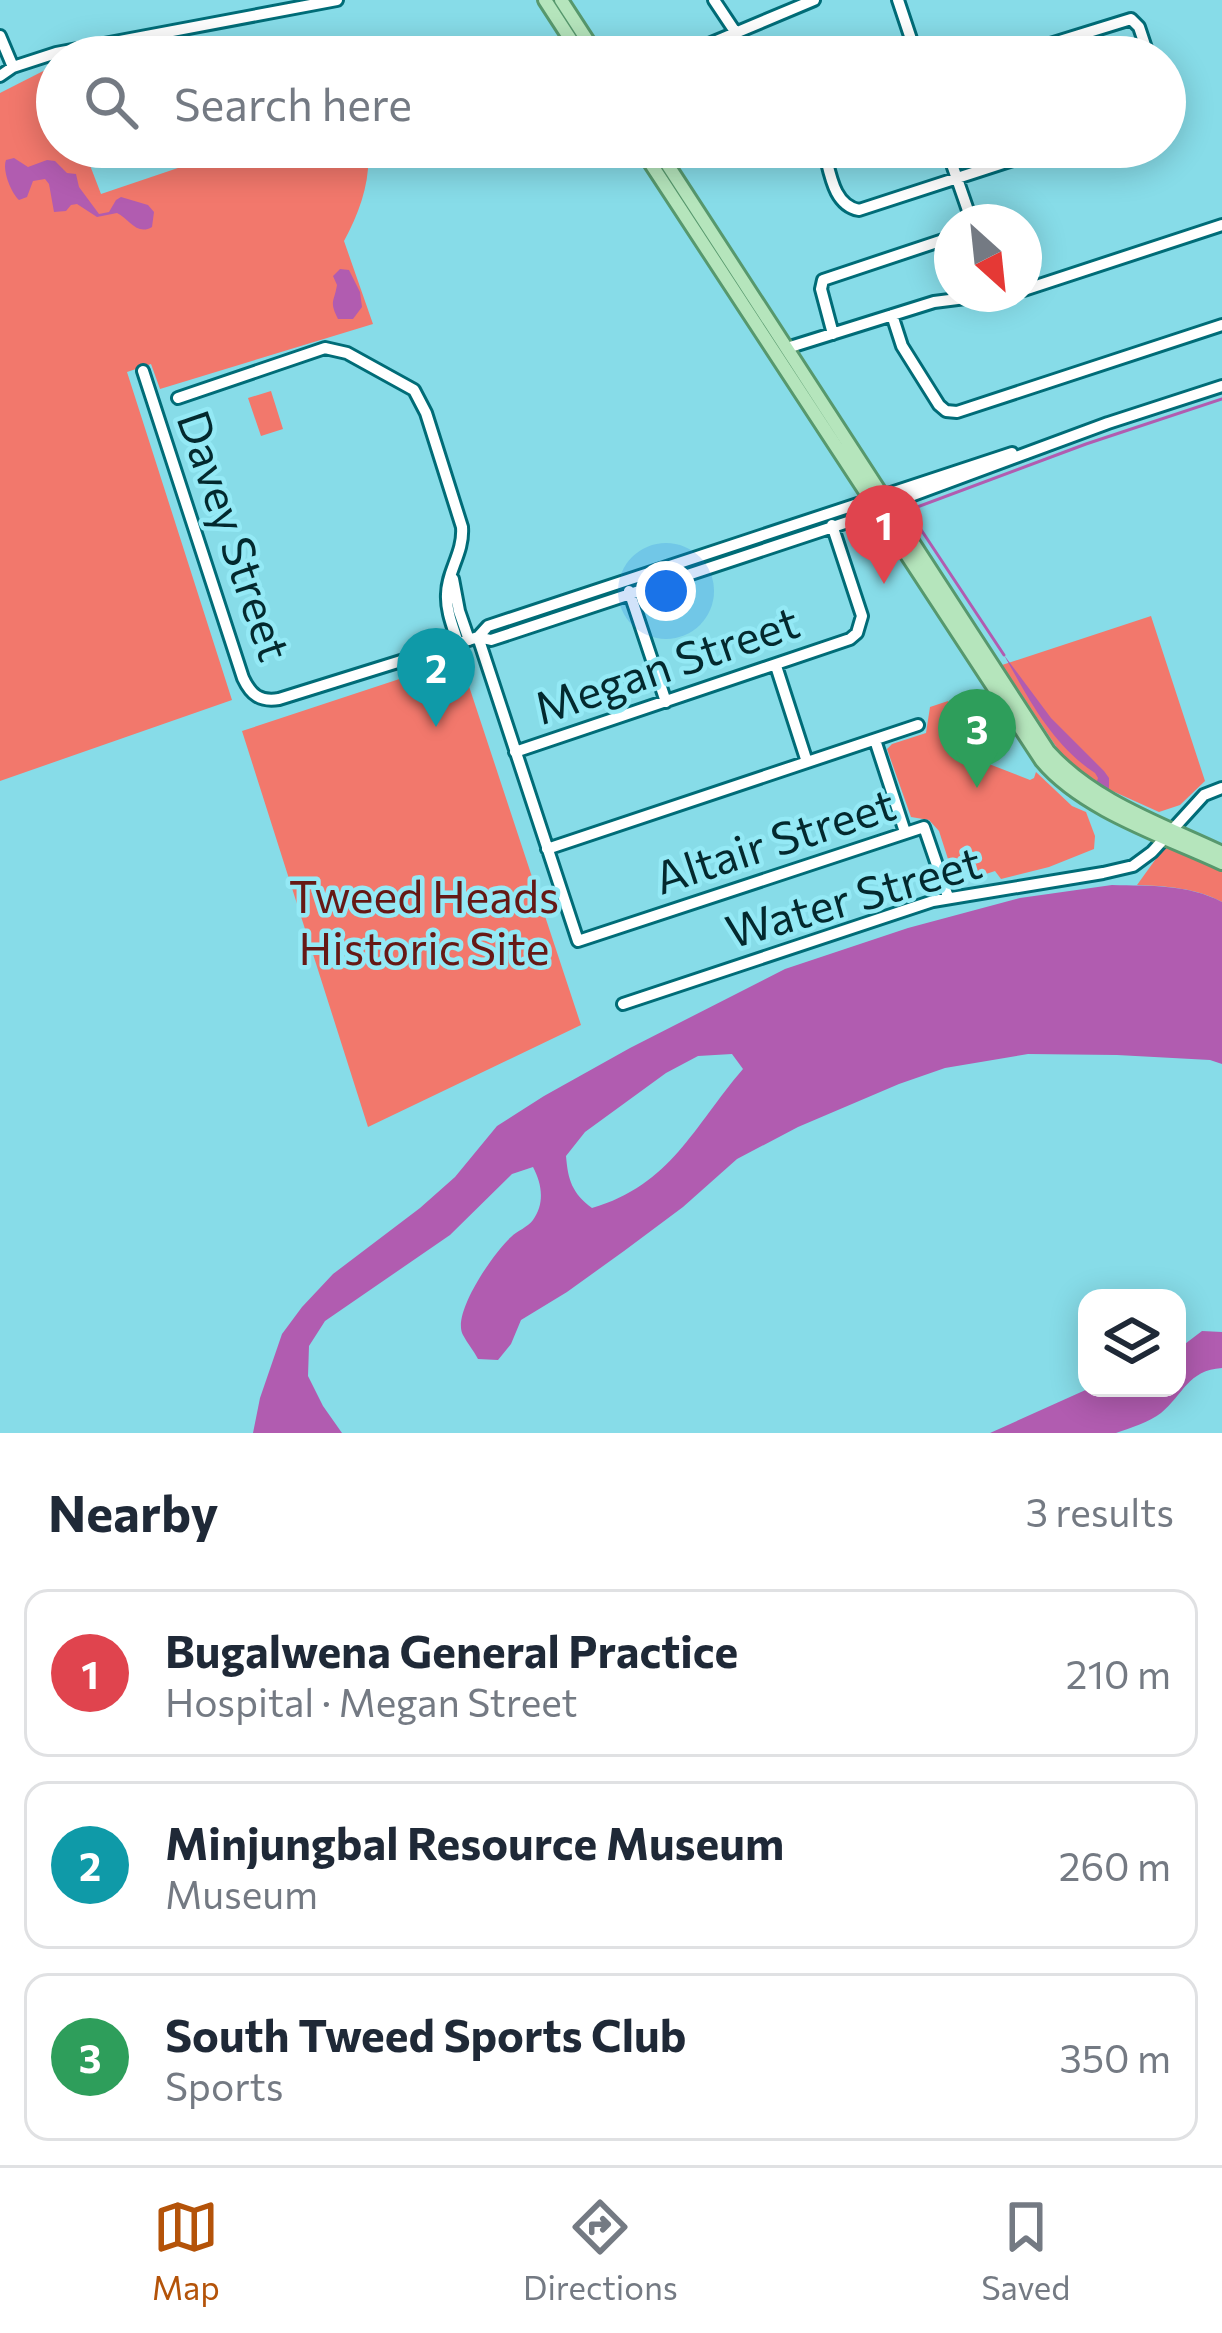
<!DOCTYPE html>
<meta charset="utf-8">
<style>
:root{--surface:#fff;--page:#f2f2f3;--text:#1f2937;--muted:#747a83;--line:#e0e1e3;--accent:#b45309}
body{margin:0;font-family:Commissioner,sans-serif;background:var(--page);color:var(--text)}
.controls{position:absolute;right:36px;bottom:36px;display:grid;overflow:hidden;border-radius:24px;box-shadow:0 6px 30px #0003}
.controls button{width:108px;height:108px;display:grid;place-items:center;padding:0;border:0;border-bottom:3px solid var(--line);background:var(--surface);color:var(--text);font:60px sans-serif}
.compass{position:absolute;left:934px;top:204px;width:108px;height:108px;border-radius:50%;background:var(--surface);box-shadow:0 6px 30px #0003;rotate:153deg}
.you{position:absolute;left:666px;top:591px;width:42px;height:42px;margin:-30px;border:9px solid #fff;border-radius:50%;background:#1a73e8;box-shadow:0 0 0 18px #1a73e833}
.badge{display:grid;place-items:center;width:78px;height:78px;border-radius:50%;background:var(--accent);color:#fff;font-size:39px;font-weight:700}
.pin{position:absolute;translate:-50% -99px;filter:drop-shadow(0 3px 6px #0008)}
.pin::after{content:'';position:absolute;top:63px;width:42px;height:36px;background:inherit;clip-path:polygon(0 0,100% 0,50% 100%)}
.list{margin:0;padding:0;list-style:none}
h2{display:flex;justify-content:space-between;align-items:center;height:156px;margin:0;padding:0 48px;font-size:51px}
h2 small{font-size:39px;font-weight:400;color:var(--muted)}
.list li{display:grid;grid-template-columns:78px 1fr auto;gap:36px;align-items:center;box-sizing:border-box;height:168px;margin:0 24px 24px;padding:0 24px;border:3px solid var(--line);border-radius:24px}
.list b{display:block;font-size:45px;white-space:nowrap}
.list p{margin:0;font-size:39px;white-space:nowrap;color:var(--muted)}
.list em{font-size:39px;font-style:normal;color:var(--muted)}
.icon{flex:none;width:66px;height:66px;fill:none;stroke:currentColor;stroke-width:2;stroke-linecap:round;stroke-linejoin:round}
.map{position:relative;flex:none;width:1222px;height:1433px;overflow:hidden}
.search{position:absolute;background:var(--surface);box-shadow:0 6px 30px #0003;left:36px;right:36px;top:36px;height:132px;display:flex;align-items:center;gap:30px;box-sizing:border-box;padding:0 42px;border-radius:66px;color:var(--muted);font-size:45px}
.sheet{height:732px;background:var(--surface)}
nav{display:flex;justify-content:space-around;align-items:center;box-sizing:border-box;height:168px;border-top:3px solid var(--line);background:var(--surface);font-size:33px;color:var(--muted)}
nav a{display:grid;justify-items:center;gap:6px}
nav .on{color:var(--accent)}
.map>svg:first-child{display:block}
.green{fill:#f2786c}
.water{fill:#b15cb0;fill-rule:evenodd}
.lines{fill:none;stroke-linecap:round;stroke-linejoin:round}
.stream{stroke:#b15cb0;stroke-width:3}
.minor-casing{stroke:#006c77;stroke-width:16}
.major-casing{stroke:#57986d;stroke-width:18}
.minor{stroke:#fff;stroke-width:10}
.major{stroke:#b5e5bc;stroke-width:12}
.labels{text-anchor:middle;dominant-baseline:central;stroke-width:9;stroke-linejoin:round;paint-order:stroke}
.street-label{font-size:45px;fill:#03292e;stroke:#94e9f5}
.park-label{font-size:45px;fill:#661915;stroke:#94e9f5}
</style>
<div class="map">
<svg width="1222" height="1433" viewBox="0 0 1222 1433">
<rect width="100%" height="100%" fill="#87dce8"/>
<path class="green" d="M57,64V147H83L101,194L240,147H368C371,180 360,212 344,241L373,324L160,389L151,364L127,372L232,700L0,781V93Z
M271,391L283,429L261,436L248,398Z
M1151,616L1205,781L1180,805L1159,812L1088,780L1059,751L1002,665Z
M460,659L581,1025L368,1127L242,731Z
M948,701L989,764L1030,780L1034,778L1036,772L1072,806L1086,812L1095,836L1094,849L1049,867L1001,879L995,871L956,884L939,831L929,820L911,817L887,749L892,744L926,733L930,707Z
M1168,842L1222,868V902C1196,888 1166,886 1137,885Z"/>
<path class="water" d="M14,158L28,167L47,160L55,161L67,173L76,174L79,187L99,214L109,212L116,200L121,197L148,205L154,212L152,227C137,236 129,219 117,213L97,217L77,204L71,205L66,211L54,212L49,184L45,179L33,181L27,197L19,200C11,193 2,170 6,160Z
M340,269L349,270L360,292L362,307L353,319H338C329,301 334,303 337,285L333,276Z
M1004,655L1051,718L1104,771L1109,778V791L1096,784L1098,778L1095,773C1052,745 1028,698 1004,655Z
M1112,885C1150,886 1188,884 1222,902V1064L1210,1060L1117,1055L1028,1054L945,1068L899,1084L798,1127L737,1159L683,1207L624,1251L567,1292L521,1320L511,1344L498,1360L478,1359C474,1351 467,1343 463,1335C451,1314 494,1252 511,1237C517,1231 528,1227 533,1220C545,1203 542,1184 533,1167L512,1174L450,1235L325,1321L309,1346L308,1376L323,1406L342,1433H253L260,1398L282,1334L302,1307L333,1274L420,1208L455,1177L497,1126L544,1096L630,1048L785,969L908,928L1020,898ZM732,1054L743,1069C693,1127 671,1185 592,1208C572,1193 568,1180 566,1156L585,1132L666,1073L698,1056Z
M1202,1331L1222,1332V1368C1188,1370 1183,1395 1161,1413C1149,1422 1131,1428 1116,1433H990L1090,1388H1177V1350Z"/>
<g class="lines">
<path class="stream" d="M1004,655L912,516V509L1086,444L1222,399"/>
<defs>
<path id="minor" d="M714,0L736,33
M898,0L917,57
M0,36L13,67
M678,57L814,0
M1008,57L1131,19L1139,27L1149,57
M0,76L13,67L56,53L337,0
M823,147C830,170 832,205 859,210L1053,147
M946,147L972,222
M1024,290L1222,225
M892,315L902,346L939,405L946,411L957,412L1222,325
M833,334L821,289L823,280L952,237
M787,348L934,302L997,294
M143,371L243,678C251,695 260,702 279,699L478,637L491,640L869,515L897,501L1108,423
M178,398L325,348L347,353L414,390L426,413L462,527C464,553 447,571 447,594C446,611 453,627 458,643
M1105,424L1222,386
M453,579L459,611L469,640
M629,591L666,702
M478,637L488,626L1012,453
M478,637L578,941L924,827L948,897
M776,666L807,762
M875,740L905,832
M515,752L850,639L857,633L862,616L832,525
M547,849L918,725
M623,1004L933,901L1103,873L1133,866L1152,852L1204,795L1222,788"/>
<path id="major" d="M545,0L582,57
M561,0L598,57
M640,147L1042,761C1083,810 1164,836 1222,863
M656,147L1048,751C1094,802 1161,824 1222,853"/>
</defs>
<use href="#minor" class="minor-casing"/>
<use href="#major" class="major-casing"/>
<use href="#minor" class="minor"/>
<use href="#major" class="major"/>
</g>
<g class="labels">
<g class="street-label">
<text transform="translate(236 535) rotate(71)">Davey Street</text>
<text transform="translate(666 663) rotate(-19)">Megan Street</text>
<text transform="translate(774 839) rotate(-18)">Altair Street</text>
<text transform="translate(853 895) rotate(-16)">Water Street</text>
</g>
<g class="park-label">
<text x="424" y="894">Tweed Heads<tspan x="424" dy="52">Historic Site</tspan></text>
</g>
</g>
</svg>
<div class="controls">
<button><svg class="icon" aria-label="layers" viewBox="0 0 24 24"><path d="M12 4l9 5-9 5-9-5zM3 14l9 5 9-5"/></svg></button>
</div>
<svg class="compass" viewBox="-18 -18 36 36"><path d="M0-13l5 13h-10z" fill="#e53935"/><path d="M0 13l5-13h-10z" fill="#747a83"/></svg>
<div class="you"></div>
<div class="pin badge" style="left:884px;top:584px;background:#e0444e">1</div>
<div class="pin badge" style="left:436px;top:727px;background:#0f9aa8">2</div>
<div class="pin badge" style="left:977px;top:788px;background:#2e9e5b">3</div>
<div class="search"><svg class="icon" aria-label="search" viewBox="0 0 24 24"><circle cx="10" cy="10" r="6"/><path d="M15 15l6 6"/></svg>Search here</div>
</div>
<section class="sheet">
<h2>Nearby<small>3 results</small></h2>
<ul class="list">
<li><span class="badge" style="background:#e0444e">1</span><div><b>Bugalwena General Practice</b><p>Hospital · Megan Street</p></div><em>210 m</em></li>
<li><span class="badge" style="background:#0f9aa8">2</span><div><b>Minjungbal Resource Museum</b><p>Museum</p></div><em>260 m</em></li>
<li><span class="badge" style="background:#2e9e5b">3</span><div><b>South Tweed Sports Club</b><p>Sports</p></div><em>350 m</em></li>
</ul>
</section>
<nav>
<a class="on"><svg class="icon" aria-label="map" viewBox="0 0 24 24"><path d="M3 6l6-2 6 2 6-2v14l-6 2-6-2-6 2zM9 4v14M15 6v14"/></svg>Map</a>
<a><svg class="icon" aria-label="directions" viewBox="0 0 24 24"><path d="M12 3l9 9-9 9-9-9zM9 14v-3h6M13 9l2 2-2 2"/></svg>Directions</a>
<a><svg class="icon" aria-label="saved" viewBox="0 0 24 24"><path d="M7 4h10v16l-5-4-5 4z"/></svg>Saved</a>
</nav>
